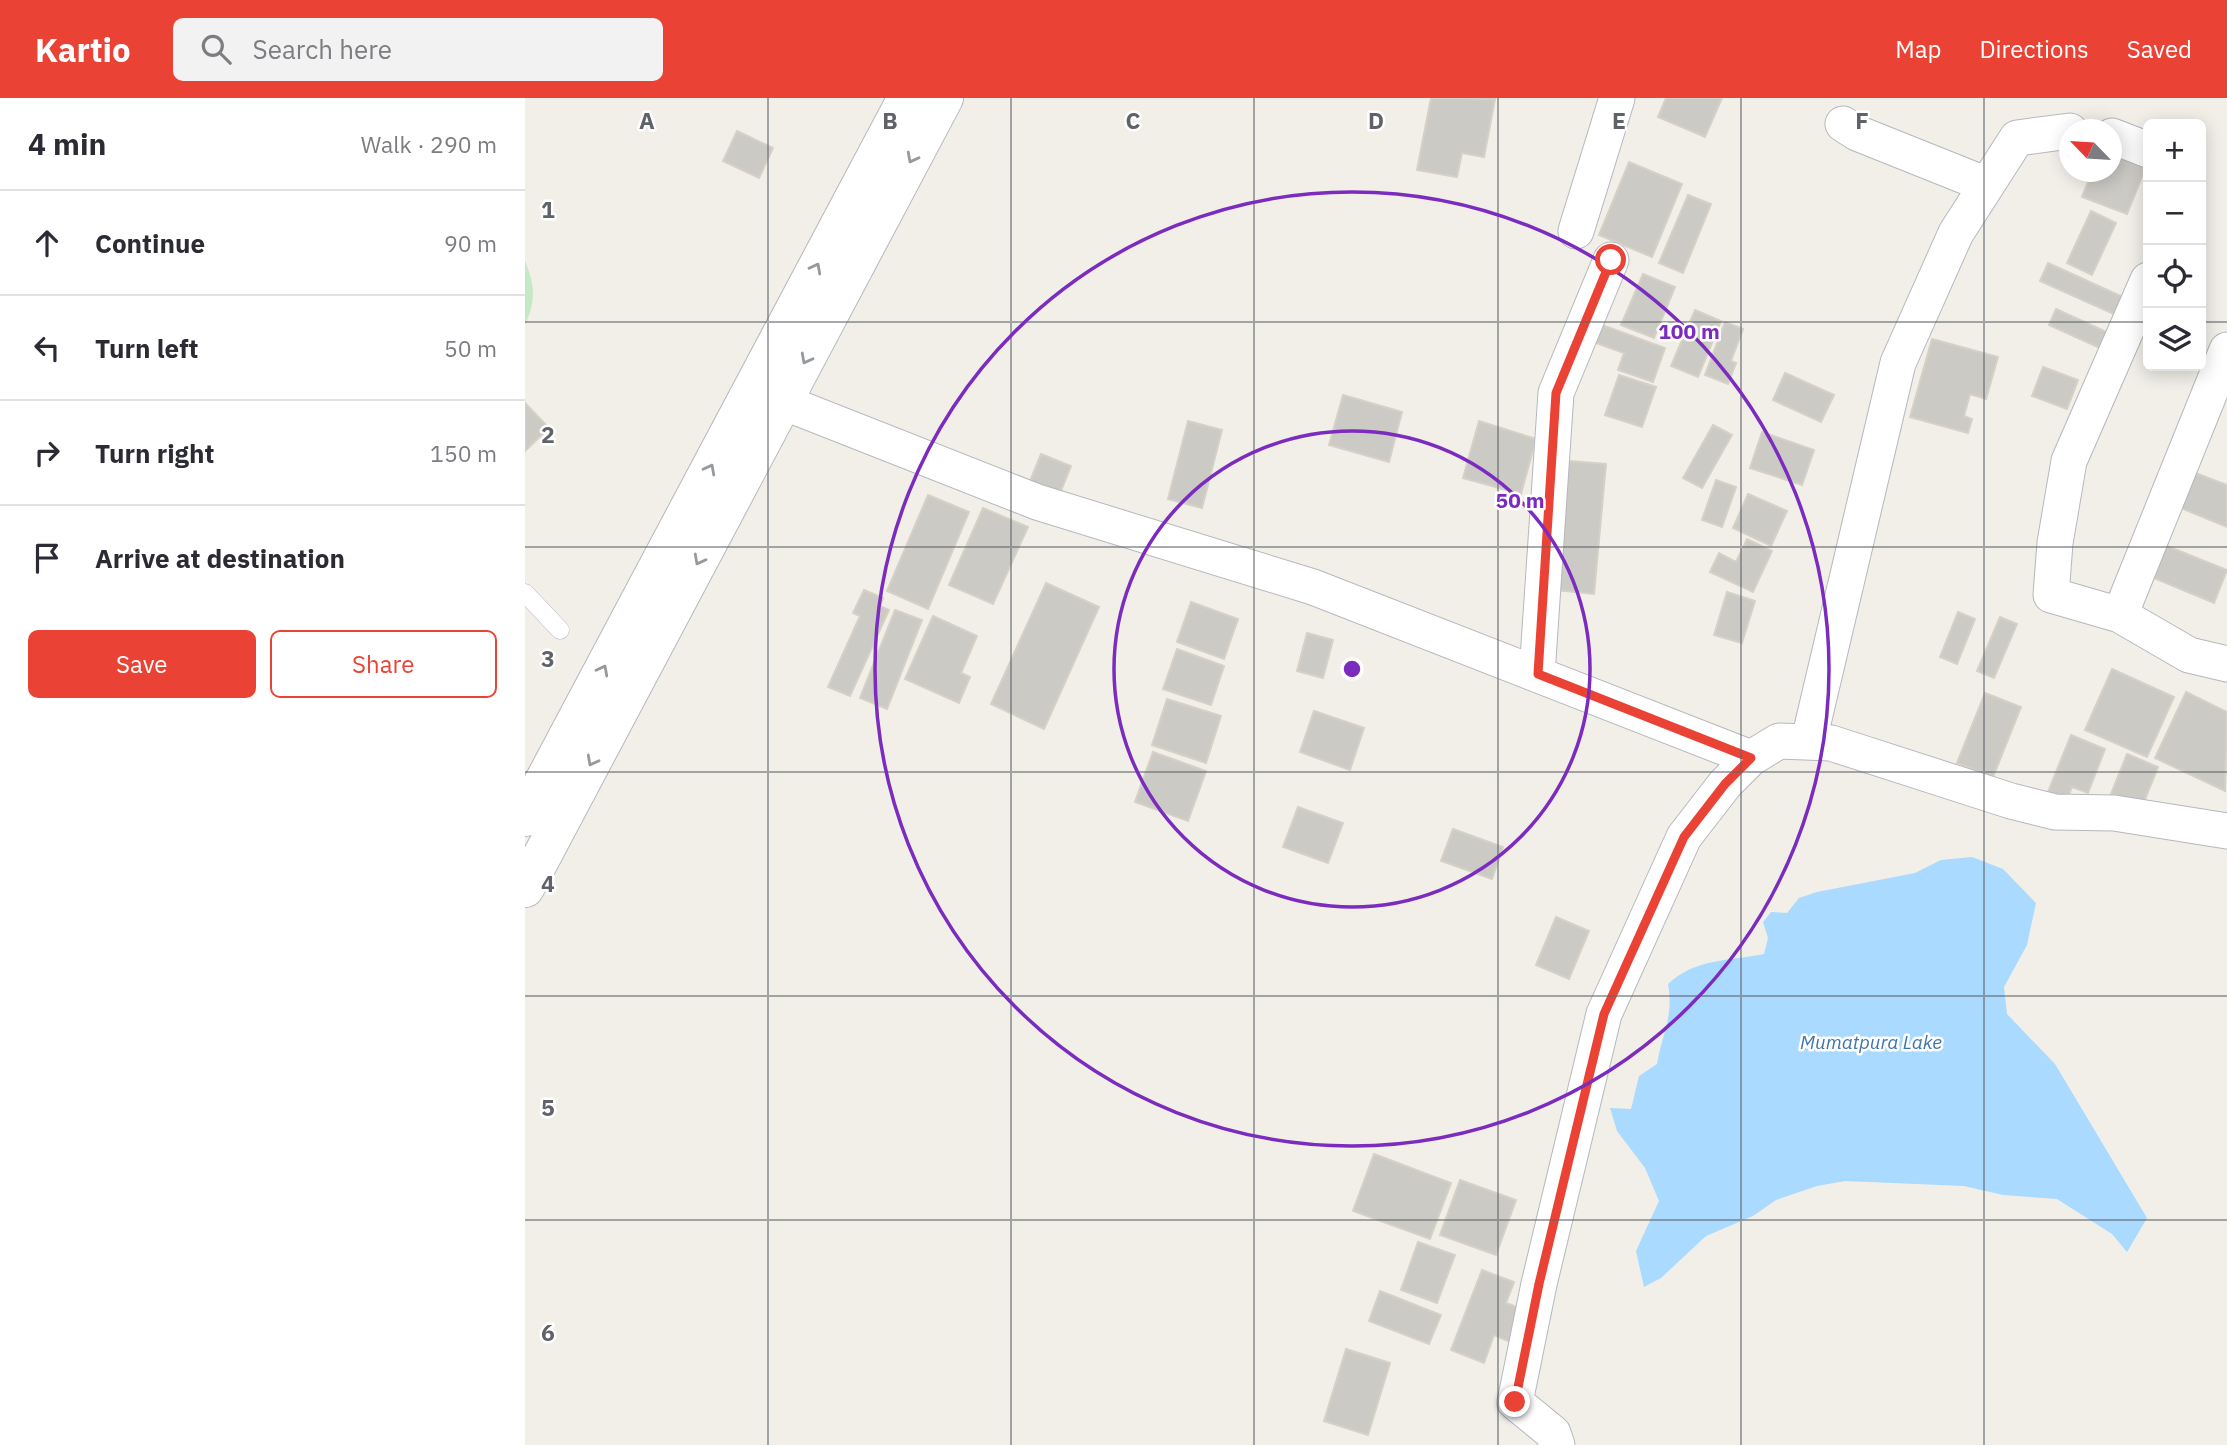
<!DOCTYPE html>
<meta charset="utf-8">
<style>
:root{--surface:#fff;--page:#f2f2f3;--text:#2b2b33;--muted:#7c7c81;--line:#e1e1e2;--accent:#ea4335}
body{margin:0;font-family:"IBM Plex Sans",sans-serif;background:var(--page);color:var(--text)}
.controls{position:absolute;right:21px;top:21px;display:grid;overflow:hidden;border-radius:10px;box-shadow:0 4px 18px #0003}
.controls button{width:63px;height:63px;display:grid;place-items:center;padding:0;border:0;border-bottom:2px solid var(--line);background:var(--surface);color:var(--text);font:35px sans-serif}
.compass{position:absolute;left:1534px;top:21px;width:63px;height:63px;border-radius:50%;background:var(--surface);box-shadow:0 4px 18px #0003;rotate:295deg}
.stop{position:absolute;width:21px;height:21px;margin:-16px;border:5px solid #ea4335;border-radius:50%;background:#fff}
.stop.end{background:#ea4335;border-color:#fff;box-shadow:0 2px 7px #0008}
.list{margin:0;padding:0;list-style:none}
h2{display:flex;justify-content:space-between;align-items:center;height:91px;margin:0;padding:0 28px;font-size:30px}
h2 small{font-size:23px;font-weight:400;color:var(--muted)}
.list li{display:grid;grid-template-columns:46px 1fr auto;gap:21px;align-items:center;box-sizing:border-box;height:105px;padding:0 28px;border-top:2px solid var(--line)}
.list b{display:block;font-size:26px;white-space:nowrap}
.list em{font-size:23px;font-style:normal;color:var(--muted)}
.actions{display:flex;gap:14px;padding:21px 28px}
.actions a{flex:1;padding:16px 0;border:2px solid var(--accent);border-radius:10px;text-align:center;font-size:24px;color:var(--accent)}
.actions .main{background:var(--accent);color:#fff}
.icon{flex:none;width:38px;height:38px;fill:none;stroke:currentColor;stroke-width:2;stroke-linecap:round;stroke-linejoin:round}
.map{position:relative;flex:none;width:1702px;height:1347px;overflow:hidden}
header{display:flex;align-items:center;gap:42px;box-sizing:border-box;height:98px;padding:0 35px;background:var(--accent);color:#fff}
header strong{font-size:33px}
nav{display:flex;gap:38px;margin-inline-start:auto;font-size:24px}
.search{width:490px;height:63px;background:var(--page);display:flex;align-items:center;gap:18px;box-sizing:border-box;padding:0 24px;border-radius:10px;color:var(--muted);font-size:26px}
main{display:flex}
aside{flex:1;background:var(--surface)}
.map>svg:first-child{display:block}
.green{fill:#c5e8c5}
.water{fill:#aadaff}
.building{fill:#cccac5;stroke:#d6d1c6;stroke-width:2}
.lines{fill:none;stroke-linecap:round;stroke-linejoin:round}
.service-casing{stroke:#b5b8bc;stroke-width:19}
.minor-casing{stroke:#b5b8bc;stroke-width:37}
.tertiary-casing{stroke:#b5b8bc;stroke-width:40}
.service{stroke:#fff;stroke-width:18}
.minor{stroke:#fff;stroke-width:35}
.tertiary{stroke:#fff;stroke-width:38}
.oneway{stroke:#979a9d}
.route{stroke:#ea4335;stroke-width:9}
.grid{fill:none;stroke:#5f6368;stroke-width:2;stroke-opacity:0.55}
.ring{fill:none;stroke:#7b2cbf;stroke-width:3.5}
.labels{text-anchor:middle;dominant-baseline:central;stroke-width:5;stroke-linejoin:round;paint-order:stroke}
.water-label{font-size:19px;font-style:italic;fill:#4174aa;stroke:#fff}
.grid-label{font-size:23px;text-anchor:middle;font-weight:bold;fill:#5f6368;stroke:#fff;stroke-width:5;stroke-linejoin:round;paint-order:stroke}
.centre{fill:#7b2cbf;stroke:#fff;stroke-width:3.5}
.ring-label{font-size:21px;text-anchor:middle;font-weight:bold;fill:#7b2cbf;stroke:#fff;stroke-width:5;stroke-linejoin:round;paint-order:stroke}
</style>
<header>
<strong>Kartio</strong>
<div class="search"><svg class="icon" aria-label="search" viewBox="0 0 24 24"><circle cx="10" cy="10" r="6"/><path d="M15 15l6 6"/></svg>Search here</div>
<nav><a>Map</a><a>Directions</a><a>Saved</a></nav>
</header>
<main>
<aside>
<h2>4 min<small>Walk · 290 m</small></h2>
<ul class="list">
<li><svg class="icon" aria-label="ahead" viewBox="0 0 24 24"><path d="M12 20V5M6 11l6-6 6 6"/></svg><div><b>Continue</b></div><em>90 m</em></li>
<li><svg class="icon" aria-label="left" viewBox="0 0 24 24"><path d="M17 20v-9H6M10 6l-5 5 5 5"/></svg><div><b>Turn left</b></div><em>50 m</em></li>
<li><svg class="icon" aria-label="right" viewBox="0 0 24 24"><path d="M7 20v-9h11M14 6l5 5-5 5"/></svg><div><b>Turn right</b></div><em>150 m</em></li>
<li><svg class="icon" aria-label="arrive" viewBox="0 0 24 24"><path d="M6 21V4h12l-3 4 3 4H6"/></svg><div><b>Arrive at destination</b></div></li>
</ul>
<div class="actions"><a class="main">Save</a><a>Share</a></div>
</aside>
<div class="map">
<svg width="1702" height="1347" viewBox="0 0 1702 1347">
<rect width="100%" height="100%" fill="#f1efe8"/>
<path class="green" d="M0,163C10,187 11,203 0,227Z"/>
<path class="water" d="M1447,759L1478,771L1511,805L1502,847L1479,889L1482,916L1530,966L1622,1120L1602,1154L1587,1136L1532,1101L1478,1097L1439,1088L1320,1083L1292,1088L1251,1102L1228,1118L1181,1138L1136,1180L1119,1189L1111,1153L1134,1103L1120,1070L1092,1033L1085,1010L1106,1011L1114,978L1132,966C1137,936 1149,919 1143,886C1171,860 1204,863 1239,856L1243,840L1238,824L1246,814L1262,815L1274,800L1292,794L1390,775L1416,762Z"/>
<path class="building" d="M906,0L970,1L959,59L937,55L932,79L892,72Z
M1141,0H1197L1180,39L1133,19Z
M212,33L248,50L234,80L198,63Z
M1587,52L1622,66L1602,116L1557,99L1567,74H1587Z
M1104,64L1157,86L1127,159L1074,137Z
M1163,97L1186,106L1158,175L1134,165Z
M1566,113L1591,125L1567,177L1542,165Z
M1523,165L1600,200L1593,218L1515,183Z
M1118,176L1150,189L1129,240L1096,227Z
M1531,211L1586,236L1579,252L1524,227Z
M1170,212L1196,223L1173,279L1146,268Z
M1200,224L1218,231L1206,263L1211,265L1203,286L1180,277Z
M1077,227L1140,250L1128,284L1093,272L1099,255L1071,245Z
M1407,241L1473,259L1461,301L1445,296L1439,318L1447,321L1443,335L1385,319Z
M1518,269L1553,282L1542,311L1507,298Z
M1260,275L1309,297L1296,324L1248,302Z
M1094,277L1131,289L1117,329L1080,317Z
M818,297L877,314L864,364L804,347Z
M0,305L24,330L0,353Z
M663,323L697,332L677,410L643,401Z
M954,323L1011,341L996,396L938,380Z
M1188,327L1207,337L1177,390L1158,380Z
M1237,334L1289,352L1277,387L1225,370Z
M516,356L546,368L531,405L501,393Z
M1044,363L1081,366L1069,496L1031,492Z
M1660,371L1702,387V429L1646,406Z
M1191,382L1211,389L1197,429L1177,422Z
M1223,396L1262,413L1246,448L1208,430Z
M403,397L444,414L403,511L362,493Z
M458,410L503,429L468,506L424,487Z
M1222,441L1247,453L1228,494L1185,474L1194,455L1211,464Z
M1637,446L1702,472L1689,505L1624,478Z
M521,485L574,509L519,631L466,606Z
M339,492L358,500L355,508L364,512L325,598L303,589L335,518L328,515Z
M1202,494L1230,503L1217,545L1189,537Z
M666,504L713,521L699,561L652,544Z
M370,512L397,522L362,611L335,600Z
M1433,514L1450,521L1432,566L1415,559Z
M408,518L452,538L436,575L445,579L434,605L380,581Z
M1475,519L1492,526L1469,580L1452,573Z
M782,535L808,542L798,580L772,573Z
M652,551L699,568L686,607L638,591Z
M1587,571L1649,599L1622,659L1560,632Z
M1661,594L1702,614L1700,693L1630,660Z
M1460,595L1496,609L1468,679L1432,665Z
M642,601L696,618L681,665L627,647Z
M789,613L839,630L825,672L775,654Z
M1546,637L1580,651L1563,695L1547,689L1540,706L1521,699Z
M628,654L681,673L663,723L610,704Z
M1602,656L1633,669L1617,709L1586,696Z
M773,709L818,725L803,765L758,749Z
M928,731L978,749L967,781L916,763Z
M1031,819L1064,833L1044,881L1011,867Z
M849,1056L926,1085L905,1141L828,1113Z
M935,1082L991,1102L971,1157L915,1137Z
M893,1144L930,1157L912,1205L876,1192Z
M957,1172L989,1184L981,1205L997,1211L985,1244L969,1237L959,1265L926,1252Z
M855,1193L916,1217L904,1246L844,1223Z
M821,1251L865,1265L843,1337L799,1323Z"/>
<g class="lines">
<defs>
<path id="service" d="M0,495L35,532"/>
<path id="minor" d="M1318,26L1332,35L1462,87
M1587,38L1623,52
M1051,133L1092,0
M1623,182L1544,363L1530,445L1526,497L1595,517L1664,557L1702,566
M258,304L512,404L788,489L1226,660
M1595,517L1702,252
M1012,576L1031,295L1086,162
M1284,642L1373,265L1431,135L1492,40L1545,33
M1032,1347L1028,1335L990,1304L1014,1186L1079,916L1159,739L1200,686L1226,660L1254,643L1306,645L1486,703L1530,714L1589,715L1702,733"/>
<path id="tertiary" d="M0,719L382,0
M0,790L419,0"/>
</defs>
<use href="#service" class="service-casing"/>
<use href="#minor" class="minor-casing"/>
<use href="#tertiary" class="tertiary-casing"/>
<use href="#service" class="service"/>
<use href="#minor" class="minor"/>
<use href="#tertiary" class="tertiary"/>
</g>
<defs><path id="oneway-chevron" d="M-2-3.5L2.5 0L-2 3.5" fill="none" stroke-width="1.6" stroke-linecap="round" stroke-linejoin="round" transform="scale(1.75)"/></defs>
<g class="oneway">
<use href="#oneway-chevron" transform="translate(387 60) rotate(118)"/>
<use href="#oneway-chevron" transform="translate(291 170) rotate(-62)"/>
<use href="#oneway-chevron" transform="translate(281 261) rotate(118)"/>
<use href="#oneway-chevron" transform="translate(185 371) rotate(-62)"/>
<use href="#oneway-chevron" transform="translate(174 462) rotate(118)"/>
<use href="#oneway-chevron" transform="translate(78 572) rotate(-62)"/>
<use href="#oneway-chevron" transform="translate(67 663) rotate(118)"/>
</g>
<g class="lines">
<path class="route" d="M990,1304L1014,1186L1079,916L1159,739L1200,686L1226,660L1013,576L1031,295L1086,162"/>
</g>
<path class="grid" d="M243,0V1347M486,0V1347M729,0V1347M973,0V1347M1216,0V1347M1459,0V1347M0,224H1623M1676,224H1702M0,449H1702M0,674H1702M0,898H1702M0,1122H1702"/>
<g class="ring">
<circle cx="827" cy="571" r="238"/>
<circle cx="827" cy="571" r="477"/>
</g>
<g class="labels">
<g class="water-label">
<text x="1346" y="944">Mumatpura Lake</text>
</g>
</g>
<g class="grid-label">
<text x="122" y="31">A</text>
<text x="365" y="31">B</text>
<text x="608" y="31">C</text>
<text x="851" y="31">D</text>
<text x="1094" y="31">E</text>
<text x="1337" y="31">F</text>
<text x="23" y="120">1</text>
<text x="23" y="345">2</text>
<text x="23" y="569">3</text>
<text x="23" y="794">4</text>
<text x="23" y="1018">5</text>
<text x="23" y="1243">6</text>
</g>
<circle cx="827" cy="571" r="10" class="centre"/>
<g class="ring-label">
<text x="1164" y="241">100 m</text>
<text x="995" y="410">50 m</text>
</g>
</svg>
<div class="controls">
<button>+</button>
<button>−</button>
<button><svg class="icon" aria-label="locate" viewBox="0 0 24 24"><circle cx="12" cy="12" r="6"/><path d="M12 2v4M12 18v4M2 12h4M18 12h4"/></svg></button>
<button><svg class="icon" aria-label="layers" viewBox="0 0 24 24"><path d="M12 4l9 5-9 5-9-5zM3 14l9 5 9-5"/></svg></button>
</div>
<svg class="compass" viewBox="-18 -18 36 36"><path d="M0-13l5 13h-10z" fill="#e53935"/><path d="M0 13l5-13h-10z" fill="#7c7c81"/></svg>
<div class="stop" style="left:1086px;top:162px"></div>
<div class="stop end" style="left:990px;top:1304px"></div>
</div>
</main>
